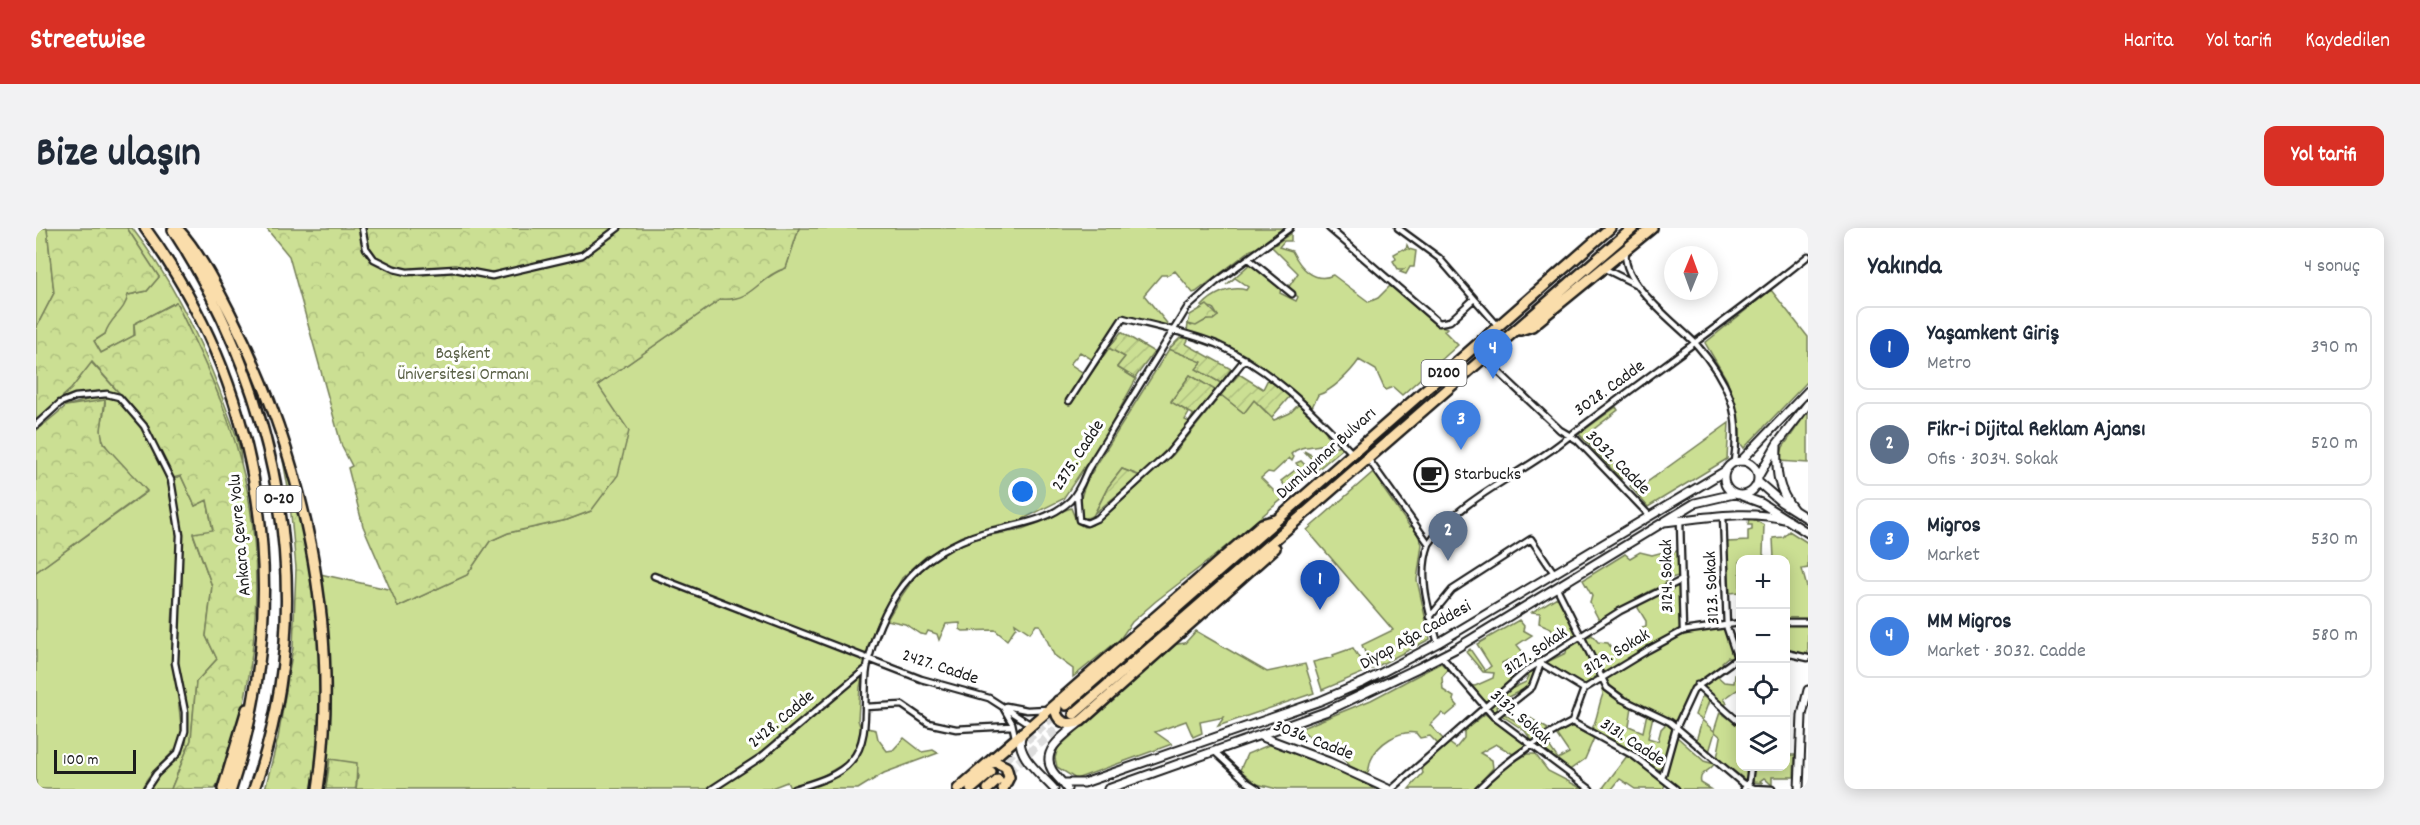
<!DOCTYPE html>
<html lang="tr">
<meta charset="utf-8">
<style>
:root{--surface:#fff;--page:#f2f2f3;--text:#1f2937;--muted:#747a83;--line:#e0e1e3;--accent:#d93025}
body{margin:0;font-family:Dekko,sans-serif;background:var(--page);color:var(--text)}
.controls{position:absolute;right:18px;bottom:18px;display:grid;overflow:hidden;border-radius:12px;box-shadow:0 3px 15px #0003}
.controls button{width:54px;height:54px;display:grid;place-items:center;padding:0;border:0;border-bottom:2px solid var(--line);background:var(--surface);color:var(--text);font:30px sans-serif}
.compass{position:absolute;left:1628px;top:18px;width:54px;height:54px;border-radius:50%;background:var(--surface);box-shadow:0 3px 15px #0003;rotate:1deg}
.scale{position:absolute;left:18px;bottom:15px;width:82px;box-sizing:border-box;padding-left:6px;border:3px solid #1c1c1c;border-top:0;font-size:16px;line-height:21px;white-space:nowrap;color:#1c1c1c;-webkit-text-stroke:4px #fff;paint-order:stroke}
.you{position:absolute;left:987px;top:264px;width:21px;height:21px;margin:-15px;border:4px solid #fff;border-radius:50%;background:#1a73e8;box-shadow:0 0 0 9px #1a73e833}
.badge{display:grid;place-items:center;width:39px;height:39px;border-radius:50%;background:var(--accent);color:#fff;font-size:20px;font-weight:700}
.pin{position:absolute;translate:-50% -50px;filter:drop-shadow(0 2px 3px #0008)}
.pin::after{content:'';position:absolute;top:32px;width:21px;height:18px;background:inherit;clip-path:polygon(0 0,100% 0,50% 100%)}
.list{margin:0;padding:0;list-style:none}
h2{display:flex;justify-content:space-between;align-items:center;height:78px;margin:0;padding:0 24px;font-size:26px}
h2 small{font-size:20px;font-weight:400;color:var(--muted)}
.list li{display:grid;grid-template-columns:39px 1fr auto;gap:18px;align-items:center;box-sizing:border-box;height:84px;margin:0 12px 12px;padding:0 12px;border:2px solid var(--line);border-radius:12px}
.list b{display:block;font-size:22px;white-space:nowrap}
.list p{margin:0;font-size:20px;white-space:nowrap;color:var(--muted)}
.list em{font-size:20px;font-style:normal;color:var(--muted)}
.icon{flex:none;width:33px;height:33px;fill:none;stroke:currentColor;stroke-width:2;stroke-linecap:round;stroke-linejoin:round}
.map{position:relative;flex:none;width:1772px;height:561px;overflow:hidden;border-radius:12px}
header{display:flex;align-items:center;gap:36px;box-sizing:border-box;height:84px;padding:0 30px;background:var(--accent);color:#fff}
header strong{font-size:28px}
nav{display:flex;gap:33px;margin-inline-start:auto;font-size:21px}
.intro{display:flex;align-items:center;justify-content:space-between;box-sizing:border-box;height:144px;padding:0 36px}
h1{margin:0;font-size:42px}
.button{padding:15px 27px;border-radius:12px;background:var(--accent);color:#fff;font-size:21px;font-weight:700}
main{display:flex;gap:36px;padding:0 36px}
aside{flex:1;background:var(--surface);border-radius:12px;box-shadow:0 3px 15px #0003}
.map>svg:first-child{display:block}
.green{fill:#cbdf93;stroke:#747e58;stroke-width:1.5}
.forest{fill:url(#forest-crowns);stroke:#747e58;stroke-width:1.5}
.garden{fill:url(#garden-furrows);stroke:#747e58;stroke-width:1.5}
.lines{fill:none;stroke-linecap:round;stroke-linejoin:round}
.highway-tunnel{stroke:#ddd;stroke-width:9;stroke-dasharray:9 4.5;stroke-linecap:butt}
.street-casing{stroke:#1c1c1c;stroke-width:9}
.secondary-casing{stroke:#1c1c1c;stroke-width:11}
.highway-casing{stroke:#1c1c1c;stroke-width:14}
.street{stroke:#fff;stroke-width:4.5}
.secondary{stroke:#fff;stroke-width:7}
.highway{stroke:#faddab;stroke-width:9}
.labels{text-anchor:middle;dominant-baseline:central;stroke-width:6;stroke-linejoin:round;paint-order:stroke}
.shield{fill:#fff;stroke:#606060;stroke-width:1.5}
.shield-label{font-size:16px;font-weight:bold;fill:#1c1c1c}
.park-label{font-size:18px;fill:#596046;stroke:#fff}
.street-label{font-size:18px;fill:#1c1c1c;stroke:#fff}
.poi-label{font-size:18px;fill:#1c1c1c;stroke:#fff;text-anchor:start}
</style>
<header>
<strong>Streetwise</strong>
<nav><a>Harita</a><a>Yol tarifi</a><a>Kaydedilen</a></nav>
</header>
<div class="intro"><h1>Bize ulaşın</h1><a class="button">Yol tarifi</a></div>
<main>
<div class="map">
<svg width="1772" height="561" viewBox="0 0 1772 561">
<defs>
<pattern id="forest-crowns" width="20" height="18" patternUnits="userSpaceOnUse" patternTransform="scale(1.5)"><rect width="20" height="18" fill="#cbdf93"/><path d="M2 6a3 3 0 1 1 6 0M12 15a3 3 0 1 1 6 0" fill="none" stroke="#aebf7e"/></pattern>
<pattern id="garden-furrows" width="10" height="10" patternUnits="userSpaceOnUse" patternTransform="scale(1.5)"><rect width="10" height="10" fill="#cbdf93"/><path d="M-1 1l2-2M0 10L10 0M9 11l2-2" fill="none" stroke="#aebf7e"/></pattern>
</defs>
<rect width="100%" height="100%" fill="#fff"/>
<filter id="ink" filterUnits="userSpaceOnUse"><feTurbulence type="fractalNoise" baseFrequency=".0167" numOctaves="2"/><feDisplacementMap in="SourceGraphic" scale="12" xChannelSelector="R" yChannelSelector="G"/><feConvolveMatrix kernelMatrix="1 2 1 2 8 2 1 2 1" color-interpolation-filters="sRGB"/></filter>
<g filter="url(#ink)">
<path class="green" d="M0,0H11L18,65L0,100Z
M91,0H96C139,55 169,120 192,185C198,201 205,218 205,235L181,164L140,74L98,96V108L65,125L58,113L69,106L72,94L92,67L111,63L123,49Z
M763,0H1247L1228,14L1225,19L1215,22L1160,64L1157,65L1139,43L1132,47H1125L1108,67L1134,99L1129,101L1088,87L1057,132L1044,124L1034,136L1049,146L1040,160L1043,163L1073,120L1089,129L1081,139L1100,151L1069,208L1027,271L981,294L926,308L889,329L866,350L839,399L832,420L824,459L822,492L825,501L822,516L814,532L780,552L754,560L751,554L733,561H320L322,547L294,531L290,561H287C295,489 293,418 284,346L356,362L362,379L431,347L454,313L472,305L531,292L555,283L562,157L685,71C711,74 727,47 750,40Z
M1255,5V13H1248L1243,19L1256,23C1264,39 1278,56 1297,47L1333,74L1342,70L1354,58L1399,96L1411,100L1408,103L1422,117L1366,167L1357,159L1349,162L1340,142L1323,132C1314,145 1296,163 1282,167L1276,179C1242,148 1198,114 1151,104L1152,96L1155,98L1182,88L1177,80L1166,78C1176,67 1195,57 1210,62L1212,59L1199,50L1190,57L1214,36L1245,60L1244,65L1260,73L1262,69L1252,60L1262,45L1236,19Z
M1371,17L1373,21L1380,23L1378,39H1374L1370,46L1364,44L1368,41H1362L1357,33L1360,31L1358,26L1367,21L1370,22Z
M1735,62L1772,109V153L1708,220L1704,215V200L1691,152L1669,115Z
M1133,121L1167,134L1161,141L1185,155L1180,163L1154,147L1135,173L1153,185L1149,192L1153,194L1157,187L1160,188L1155,196L1105,248L1086,241L1072,259L1057,288L1047,291C1039,280 1047,264 1051,252Z
M55,134L86,168C63,161 46,164 23,172L35,161Z
M1185,167L1208,185L1218,172L1238,192L1254,185L1264,175L1288,199L1294,214C1278,221 1267,215 1255,226L1258,229L1256,233L1253,230L1237,245L1232,244L1225,250L1240,265L1249,258L1245,253L1263,239L1260,235L1265,233L1275,243L1281,237L1268,223L1279,229L1296,216L1298,219L1304,217L1306,221L1176,330L1120,373L1096,394L1084,411L1037,449V441L1018,427L1004,397H1000L994,405L979,395L980,399L971,412L959,402L927,403L924,401V395L910,396L903,412L901,406L892,403L890,407L884,406L869,396L851,392C878,344 896,323 951,308C961,305 972,305 983,302C1001,296 1017,286 1035,280L1041,295L1048,299L1056,297L1137,227Z
M61,169H78C114,199 137,256 142,302C145,335 136,369 136,402C136,438 144,474 146,511C137,530 113,540 106,561H0V344L111,264C98,250 67,223 65,205C64,194 70,184 69,173L30,178Z
M1580,179L1582,182L1558,201L1556,206L1583,243H1589L1591,248L1585,251L1543,206Z
M1772,183V235L1743,233L1747,219Z
M1693,195L1691,231L1612,279L1594,258L1602,252L1607,257Z
M1336,245H1340L1349,257L1346,259L1374,299L1377,297L1386,316L1381,352L1394,411L1336,441L1326,417L1357,402L1271,302Z
M145,248L159,278L171,272L177,303L157,306L176,358L170,408L181,431L160,454L155,512L135,561H113L121,547L142,528L150,515L151,487L142,432L146,307L137,250Z
M1713,289L1728,297L1727,326L1730,331L1704,332V364L1694,365L1691,314L1712,313V303L1716,302V297H1712Z
M1753,303L1772,315V340L1766,341L1772,363V391H1750V332L1738,331L1737,310L1747,309Z
M1642,322V348L1629,352L1631,356L1614,363L1564,394L1554,375L1556,368L1547,352L1589,326L1594,330L1604,324L1616,327L1631,323L1634,327Z
M1643,356L1645,400L1570,444L1566,443L1550,410L1556,407L1562,414L1572,415L1576,421L1589,423L1595,421L1596,415L1606,410V399L1610,398V393L1602,380L1603,377Z
M1521,369L1541,406L1536,412L1538,408L1534,405L1522,412L1515,400L1503,395L1504,385L1496,384Z
M1483,392L1488,398L1487,402L1496,407L1481,417L1494,433V437L1483,445L1472,432L1466,435L1477,451L1450,476H1448L1433,457L1439,458L1457,450L1458,445L1447,444L1430,424L1434,421L1449,443L1455,438L1441,416Z
M1750,396H1772V426L1750,422Z
M1679,399L1689,401L1698,428L1696,432L1692,429L1686,434L1689,438C1658,453 1652,463 1641,493L1637,495C1620,481 1581,473 1570,454L1572,449L1638,410Z
M1160,403L1231,444L1269,436L1278,465L1182,498L1188,489L1164,494L1166,505L1157,509L1150,493L1119,504L1136,516L1040,551L1021,539L1019,530L1022,520L1135,417L1149,415Z
M1543,414L1547,417L1563,446L1547,458L1513,438L1511,434L1530,425L1531,419Z
M1317,420L1331,443L1286,462L1277,434L1298,429L1297,427Z
M1405,435L1412,442L1406,449L1407,462L1418,469L1417,472L1422,478L1410,488L1406,485L1394,497L1408,512L1404,518L1394,508L1384,510L1380,505C1363,502 1342,515 1335,532C1333,537 1334,541 1331,546L1314,538L1305,526L1286,519L1269,505L1261,502L1335,472Z
M1498,439L1501,440C1497,452 1493,460 1482,466L1484,463L1472,469L1473,473L1461,478L1462,483H1456L1454,479L1475,458L1477,460L1490,454L1493,448L1488,447Z
M1699,447L1704,452V465L1701,462L1688,471L1691,475L1687,478L1665,458L1681,448L1688,454L1698,455Z
M1566,461L1596,479L1593,498L1607,504L1611,485L1617,488L1612,510L1622,513L1625,501L1630,496L1636,501L1626,541H1620L1556,501C1562,489 1562,478 1567,466Z
M1666,468L1673,473L1666,492L1678,503L1684,484L1704,499V538L1712,539L1711,553L1681,530L1685,509L1679,504L1673,524L1660,513L1666,492L1659,487Z
M1467,485L1485,496L1494,490L1512,501L1500,513H1496L1489,503L1465,487Z
M1449,486L1490,517L1477,526L1460,516L1444,525L1456,532L1457,540L1438,561H1373L1387,545L1385,538L1413,515L1420,520L1428,510V503Z
M1535,498L1558,510L1549,531L1532,543L1517,533L1504,517L1510,513L1522,531L1533,525L1520,506Z
M831,500L840,502L842,511L851,523L857,522L868,510L886,524L897,522L902,525L848,545L822,561H766L811,540L825,523Z
M1640,508L1668,533L1678,536C1674,544 1662,544 1665,555L1675,561H1645L1630,549Z
M1235,516L1283,532L1347,561H1241L1221,556L1204,542L1211,526Z
M1491,526H1499L1512,543L1547,561H1446L1468,540Z
M1755,527H1759L1758,549H1736V557L1728,550L1724,553L1727,555L1717,554V539L1750,538Z
M1591,528L1630,555L1627,561H1599L1584,551L1576,561H1566Z"/>
<path class="forest" d="M11,0H91L123,49L111,63L92,67C89,84 74,89 69,106L58,113L65,125L99,107L98,96L140,74C165,126 191,179 205,235C227,318 224,423 200,506C195,525 187,542 179,561H135L155,512L160,454L181,431L170,408L176,358L157,305L177,302L171,272L159,278L145,248L137,250L107,192L56,134L35,161L0,192V100L18,65Z
M230,0H763L750,40C722,48 718,74 685,71L562,157L593,203L582,247L555,283L531,292L472,305L454,313L431,347L362,379L327,298L312,240L316,238L306,219L253,28Z
M1171,77L1182,88L1177,92H1170L1160,98L1152,96L1154,87Z
M69,172L65,202L67,215L111,263L0,344V203L30,178Z
M244,216C280,326 293,447 276,561H229L242,510L257,420L260,340L253,265Z
M294,531L321,535L320,561H290Z"/>
<path class="garden" d="M1085,104L1118,124L1099,150L1081,139L1089,129L1073,120Z
M1144,110H1153L1150,116L1195,141L1185,155L1160,141L1166,134L1133,121Z
M1203,146L1227,161L1232,151L1254,168L1236,189L1218,172L1208,185L1185,167Z
M1154,147L1179,162L1160,188L1135,174Z
M1086,241L1104,248L1059,285L1072,259Z"/>
<g class="lines">
<path class="highway-tunnel" d="M960,539L1030,477
M962,552L1033,490"/>
<defs>
<path id="street" d="M326,0L330,20L338,31L358,41L371,44L419,41L456,48L546,27L582,0
M1293,0L1403,95L1414,93L1438,71
M1362,0L1403,30L1462,98
M1590,24C1584,54 1640,95 1660,116C1674,132 1687,151 1694,170C1702,191 1701,213 1698,234
M1213,31L1256,66
M1569,41L1599,56
M1449,131L1524,202L1541,212L1613,287
M1033,173L1087,90C1118,98 1151,104 1180,116C1234,140 1276,183 1316,225
M0,197L24,175L39,169L71,166L83,169L108,198L135,252L144,307L139,435L149,484V503L142,525L120,546L110,561
M1333,232L1393,316C1381,349 1393,383 1402,415
M1041,266L1043,292L1051,295L1062,290L1132,226L1209,131
M1687,287L1691,400L1701,430
M1644,293L1647,403
M1393,316C1424,270 1483,248 1526,214C1607,151 1692,93 1772,28
M618,348L885,451L953,470L995,497
M1521,360L1571,460L1586,471L1634,494L1706,555L1718,560L1736,561
M1394,389L1416,362L1495,311L1518,345
M1750,394H1772
M1750,425L1772,430
M1406,429L1458,489L1554,561
M1503,434L1548,461
M1661,457L1704,495
M970,478L991,482L1012,481
M829,479L866,477L892,495L920,501L976,498
M968,481L976,495L979,509
M1458,489L1496,459L1505,435
M1536,494L1598,528L1640,561
M1179,524L1211,554L1222,561
M1626,550L1640,500L1658,461L1704,428
M676,561L725,529L831,440
M758,561C777,555 802,549 815,533C836,510 826,469 831,440C836,412 849,380 867,357C887,331 918,313 950,304C978,297 1011,294 1034,273C1043,264 1047,252 1052,241L1151,80L1180,54L1254,0
M1356,561L1490,443L1584,383L1646,352
M1442,561C1469,534 1502,511 1536,494L1548,461L1612,422L1647,403L1704,395
M1708,561L1713,554L1715,538"/>
<path id="secondary" d="M1741,218C1740,244 1741,261 1758,282
M1688 250a17 17 0 1 1 34 0a17 17 0 1 1-34 0Z
M1705,233L1772,163
M1722,249L1741,216L1772,176
M1722,254L1745,274L1772,291
M1706,268L1725,275L1772,305
M1628,294C1670,290 1710,281 1752,292
M986,506C977,526 1006,547 1018,561
M1224,508L1293,534L1352,561
M1028,555H1048L1284,473L1328,454L1402,415L1689,243
M1031,561C1027,554 1020,549 1016,542C1004,522 1030,506 1043,495
M1072,561L1289,484L1382,440L1419,421L1659,275L1698,266
M1763,561L1766,487L1772,462"/>
<path id="highway" d="M109,0C229,165 258,367 195,561
M141,0C163,24 179,56 194,85C267,227 306,402 282,561
M137,2C243,166 285,373 218,561
M1484,102L1496,98L1616,0
M1022,473L1020,484C1023,496 1034,498 1045,493L1239,320
M1030,477L1574,0
M1038,486L1597,0
M951,536L960,534L970,539L973,549L967,561
M187,561L211,481
M922,561L1226,296L1240,292
M935,561L955,544
M952,561L962,552"/>
</defs>
<use href="#street" class="street-casing"/>
<use href="#secondary" class="secondary-casing"/>
<use href="#highway" class="highway-casing"/>
<use href="#street" class="street"/>
<use href="#secondary" class="secondary"/>
<use href="#highway" class="highway"/>
</g>
</g>
<defs>
<symbol id="cafe-ring" viewBox="-11 -11 22 22"><circle r="9.5" fill="#fff" stroke="#1c1c1c" stroke-width="1.5"/><path d="M-5.5-4.5H6V0H3Q3 3.5 0 3.5H-2.5Q-5.5 3.5-5.5 0ZM3-3.2v2h1.7v-2ZM-6 4.5H4V6H-6Z" fill="#1c1c1c"/></symbol>
</defs>
<g fill-rule="evenodd">
<use href="#cafe-ring" x="1376" y="228" width="38" height="38"/>
</g>
<g class="labels">
<g class="shield">
<rect x="1385.5" y="132" width="45" height="26" rx="4.5"/>
<rect x="220.5" y="258" width="45" height="26" rx="4.5"/>
</g>
<g class="shield-label">
<text x="1408" y="145">D200</text>
<text x="243" y="271">O-20</text>
</g>
<g class="park-label">
<text x="427" y="126">Başkent<tspan x="427" dy="21">Üniversitesi Ormanı</tspan></text>
</g>
<g class="street-label">
<text transform="translate(1574 161) rotate(-36)">3028. Cadde</text>
<text transform="translate(1291 226) rotate(-42)">Dumlupınar Bulvarı</text>
<text transform="translate(1043 228) rotate(-57)">2375. Cadde</text>
<text transform="translate(1581 235) rotate(45)">3032. Cadde</text>
<text transform="translate(205 307) rotate(-95)">Ankara Çevre Yolu</text>
<text transform="translate(1632 348) rotate(-91)">3124. Sokak</text>
<text transform="translate(1677 360) rotate(-93)">3123. Sokak</text>
<text transform="translate(1380 408) rotate(-29)">Diyap Ağa Caddesi</text>
<text transform="translate(1500 424) rotate(-34)">3127. Sokak</text>
<text transform="translate(1581 425) rotate(-31)">3129. Sokak</text>
<text transform="translate(904 440) rotate(18)">2427. Cadde</text>
<text transform="translate(1484 490) rotate(41)">3132. Sokak</text>
<text transform="translate(746 492) rotate(-40)">2428. Cadde</text>
<text transform="translate(1277 513) rotate(21)">3036. Cadde</text>
<text transform="translate(1596 515) rotate(33)">3131. Cadde</text>
</g>
<g class="poi-label">
<text x="1418" y="247">Starbucks</text>
</g>
</g>
</svg>
<div class="controls">
<button>+</button>
<button>−</button>
<button><svg class="icon" aria-label="locate" viewBox="0 0 24 24"><circle cx="12" cy="12" r="6"/><path d="M12 2v4M12 18v4M2 12h4M18 12h4"/></svg></button>
<button><svg class="icon" aria-label="layers" viewBox="0 0 24 24"><path d="M12 4l9 5-9 5-9-5zM3 14l9 5 9-5"/></svg></button>
</div>
<svg class="compass" viewBox="-18 -18 36 36"><path d="M0-13l5 13h-10z" fill="#e53935"/><path d="M0 13l5-13h-10z" fill="#747a83"/></svg>
<div class="scale">100 m</div>
<div class="you"></div>
<div class="pin badge" style="left:1284px;top:382px;background:#1a4fb4">1</div>
<div class="pin badge" style="left:1412px;top:333px;background:#5c6f8a">2</div>
<div class="pin badge" style="left:1425px;top:222px;background:#3f7fe0">3</div>
<div class="pin badge" style="left:1457px;top:151px;background:#3f7fe0">4</div>
</div>
<aside>
<h2>Yakında<small>4 sonuç</small></h2>
<ul class="list">
<li><span class="badge" style="background:#1a4fb4">1</span><div><b>Yaşamkent Giriş</b><p>Metro</p></div><em>390 m</em></li>
<li><span class="badge" style="background:#5c6f8a">2</span><div><b>Fikr-i Dijital Reklam Ajansı</b><p>Ofis · 3034. Sokak</p></div><em>520 m</em></li>
<li><span class="badge" style="background:#3f7fe0">3</span><div><b>Migros</b><p>Market</p></div><em>530 m</em></li>
<li><span class="badge" style="background:#3f7fe0">4</span><div><b>MM Migros</b><p>Market · 3032. Cadde</p></div><em>580 m</em></li>
</ul>
</aside>
</main>
